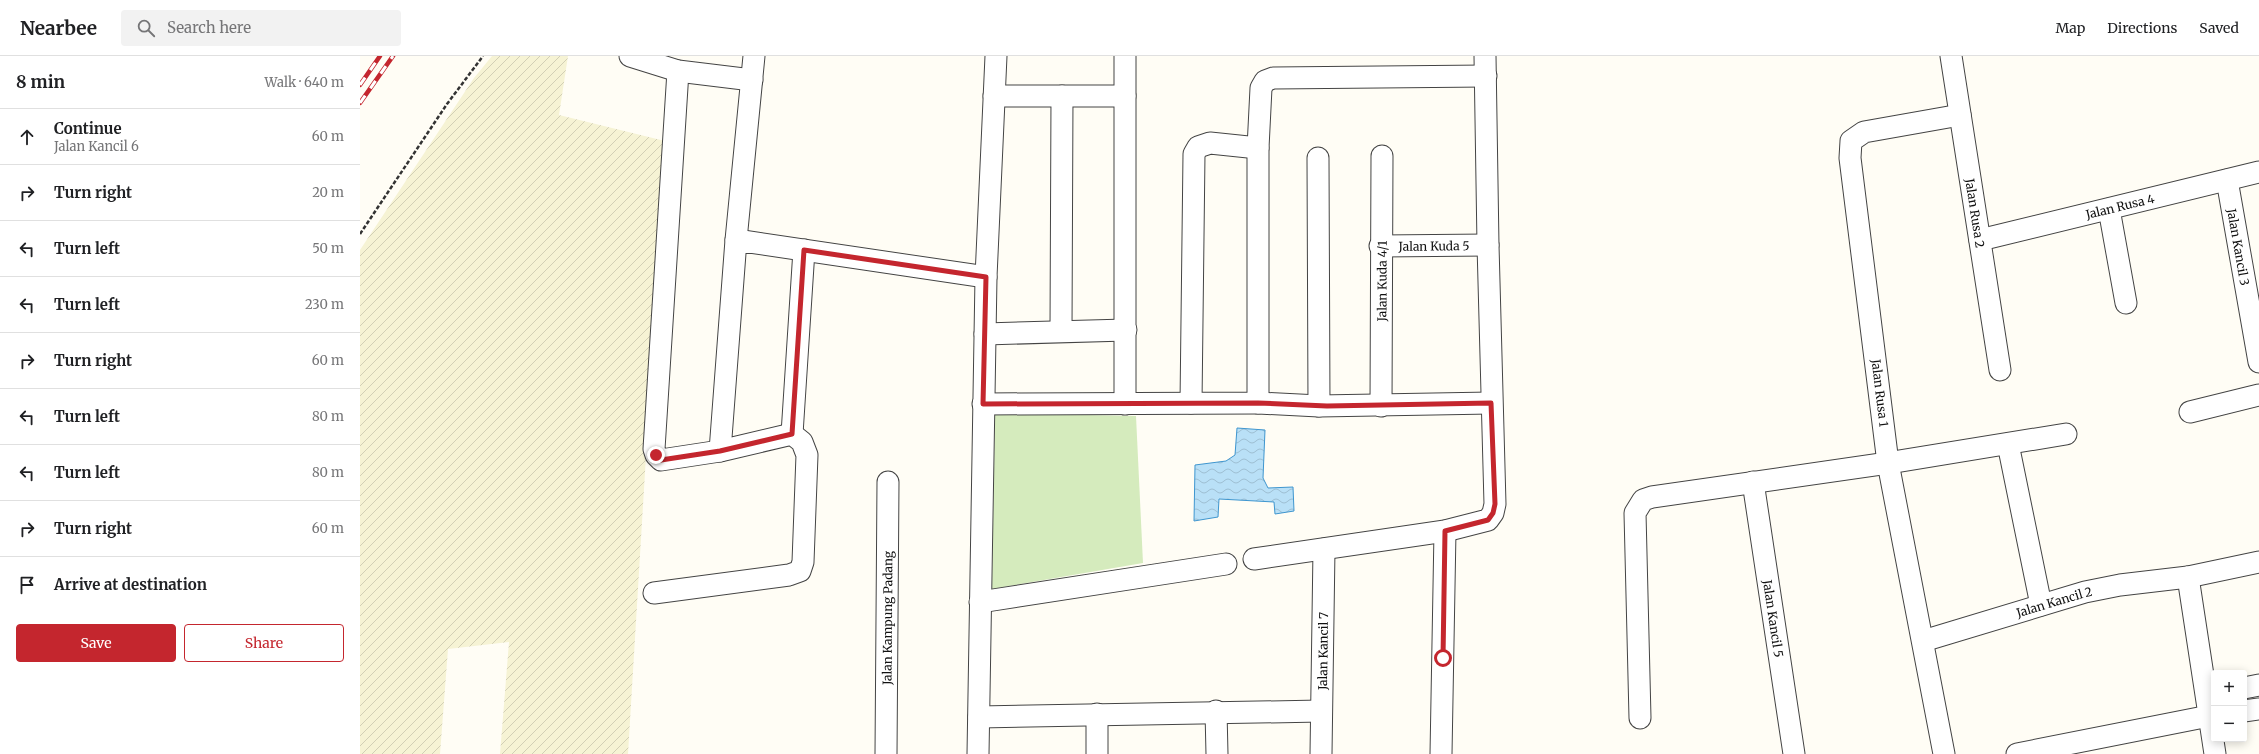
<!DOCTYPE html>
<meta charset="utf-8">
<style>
:root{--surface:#fff;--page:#f2f2f2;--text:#202124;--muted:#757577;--line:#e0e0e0;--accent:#c4262e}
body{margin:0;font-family:Merriweather,serif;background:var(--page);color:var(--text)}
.controls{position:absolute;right:12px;bottom:12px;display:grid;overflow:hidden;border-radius:4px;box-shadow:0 2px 10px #0003}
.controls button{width:36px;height:36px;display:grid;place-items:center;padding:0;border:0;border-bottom:1px solid var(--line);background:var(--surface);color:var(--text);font:20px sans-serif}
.stop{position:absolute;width:12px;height:12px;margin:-9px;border:3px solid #c4262e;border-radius:50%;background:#fff}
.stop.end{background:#c4262e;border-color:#fff;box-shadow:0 1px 4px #0008}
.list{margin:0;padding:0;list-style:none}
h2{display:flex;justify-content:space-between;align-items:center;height:52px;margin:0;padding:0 16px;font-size:17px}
h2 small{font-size:13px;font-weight:400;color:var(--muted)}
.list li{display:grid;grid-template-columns:26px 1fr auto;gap:12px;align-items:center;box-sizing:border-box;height:56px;padding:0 16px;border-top:1px solid var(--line)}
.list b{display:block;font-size:15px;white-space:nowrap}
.list p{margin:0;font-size:13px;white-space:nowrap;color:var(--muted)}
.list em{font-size:13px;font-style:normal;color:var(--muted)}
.actions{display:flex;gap:8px;padding:12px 16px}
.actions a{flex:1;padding:9px 0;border:1px solid var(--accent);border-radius:4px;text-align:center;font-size:14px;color:var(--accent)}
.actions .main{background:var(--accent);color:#fff}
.icon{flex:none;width:22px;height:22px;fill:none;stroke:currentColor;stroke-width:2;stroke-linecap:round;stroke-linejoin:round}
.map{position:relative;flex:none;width:1899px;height:698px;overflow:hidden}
header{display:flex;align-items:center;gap:24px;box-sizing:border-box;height:56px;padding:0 20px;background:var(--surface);border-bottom:1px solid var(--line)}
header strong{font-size:19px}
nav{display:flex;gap:22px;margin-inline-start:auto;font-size:14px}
.search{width:280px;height:36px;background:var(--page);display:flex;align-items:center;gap:10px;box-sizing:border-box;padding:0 14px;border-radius:4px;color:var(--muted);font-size:15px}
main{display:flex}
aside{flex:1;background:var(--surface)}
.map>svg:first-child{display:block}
.farmland{fill:url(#farmland-furrows)}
.grass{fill:#d5ebbd}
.water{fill:url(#water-waves);stroke:#3f96cf}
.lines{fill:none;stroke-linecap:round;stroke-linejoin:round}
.minor-casing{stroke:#444;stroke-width:23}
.path{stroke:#333;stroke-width:2.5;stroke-dasharray:4 2;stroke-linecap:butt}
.minor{stroke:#fff;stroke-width:21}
.rail-casing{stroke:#c4262e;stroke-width:4.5}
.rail{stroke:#fff;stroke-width:3;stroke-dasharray:9;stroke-linecap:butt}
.route{stroke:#c4262e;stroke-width:5}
.labels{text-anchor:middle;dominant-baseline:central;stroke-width:4;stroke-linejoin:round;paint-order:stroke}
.street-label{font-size:12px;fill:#111;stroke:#fff}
</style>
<header>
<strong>Nearbee</strong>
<div class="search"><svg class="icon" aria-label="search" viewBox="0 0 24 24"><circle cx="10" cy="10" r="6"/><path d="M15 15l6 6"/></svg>Search here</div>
<nav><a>Map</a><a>Directions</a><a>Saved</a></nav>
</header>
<main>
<aside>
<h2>8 min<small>Walk · 640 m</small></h2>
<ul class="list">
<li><svg class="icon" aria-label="ahead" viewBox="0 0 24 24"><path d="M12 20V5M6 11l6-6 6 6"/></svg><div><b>Continue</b><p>Jalan Kancil 6</p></div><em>60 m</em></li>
<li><svg class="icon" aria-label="right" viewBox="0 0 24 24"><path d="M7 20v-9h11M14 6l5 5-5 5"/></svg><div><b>Turn right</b></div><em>20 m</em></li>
<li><svg class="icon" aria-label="left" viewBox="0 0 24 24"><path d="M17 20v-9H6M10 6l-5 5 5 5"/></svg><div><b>Turn left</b></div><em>50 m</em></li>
<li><svg class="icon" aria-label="left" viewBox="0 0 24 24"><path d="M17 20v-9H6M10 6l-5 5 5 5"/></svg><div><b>Turn left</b></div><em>230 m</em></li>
<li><svg class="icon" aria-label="right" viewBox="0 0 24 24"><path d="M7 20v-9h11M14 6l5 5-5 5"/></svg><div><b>Turn right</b></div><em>60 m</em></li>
<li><svg class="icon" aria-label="left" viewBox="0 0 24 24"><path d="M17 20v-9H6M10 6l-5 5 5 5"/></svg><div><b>Turn left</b></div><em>80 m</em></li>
<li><svg class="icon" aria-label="left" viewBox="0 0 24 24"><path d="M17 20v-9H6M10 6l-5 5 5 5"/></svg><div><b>Turn left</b></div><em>80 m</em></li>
<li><svg class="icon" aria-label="right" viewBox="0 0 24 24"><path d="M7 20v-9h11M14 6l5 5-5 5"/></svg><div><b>Turn right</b></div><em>60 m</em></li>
<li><svg class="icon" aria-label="arrive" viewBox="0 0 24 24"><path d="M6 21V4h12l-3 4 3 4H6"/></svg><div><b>Arrive at destination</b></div></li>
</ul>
<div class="actions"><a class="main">Save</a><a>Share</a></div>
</aside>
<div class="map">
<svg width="1899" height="698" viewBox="0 0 1899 698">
<defs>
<pattern id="farmland-furrows" width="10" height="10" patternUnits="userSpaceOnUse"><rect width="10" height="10" fill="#f6f3d4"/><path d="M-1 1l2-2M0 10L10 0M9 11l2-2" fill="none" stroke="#d2cfb5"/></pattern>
<pattern id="water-waves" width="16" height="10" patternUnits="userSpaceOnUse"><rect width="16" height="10" fill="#b9e0f7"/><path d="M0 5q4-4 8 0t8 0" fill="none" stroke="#9ebfd3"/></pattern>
</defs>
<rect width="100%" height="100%" fill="#fffdf5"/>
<path class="farmland" d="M132,0H208L199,59L305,85L268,698H140L149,586L88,593L80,698H0V194L114,22Z"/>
<path class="grass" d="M635,357L776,360L783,507L632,533Z"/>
<path class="water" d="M877,372L905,374L903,422L908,432L933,431L934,455L915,458L914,446L859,443L858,461L834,465L835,409L866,405L875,399Z"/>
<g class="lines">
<defs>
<g id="minor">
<path d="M270,0L318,15L392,24"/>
<path d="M765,0V348"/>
<path id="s1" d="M1591,0L1640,314"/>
<path d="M318,15L294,393L296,399L301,404L360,395"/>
<path d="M634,40H765"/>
<path d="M958,102L959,350"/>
<path id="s2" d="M1867,124L1899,306"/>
<path d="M1749,153L1766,247"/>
<path d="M376,184L394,0"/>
<path id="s3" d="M1620,184L1899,116"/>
<path id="s4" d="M1020,190L1128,189"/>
<path d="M701,274L702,40"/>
<path d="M625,278L766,274"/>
<path d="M831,347L834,98L838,91L850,87L898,92"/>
<path d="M898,347L959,350L1131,347"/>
<path d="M623,348L898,347V92L901,32L905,25L913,22L1126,20"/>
<path id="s5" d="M1021,350L1022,100"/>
<path d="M1830,356L1899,339"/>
<path d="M432,378L444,194"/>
<path d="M1648,388L1681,549"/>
<path id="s6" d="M1393,426L1434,698"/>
<path d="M894,503L1085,475L1128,464L1133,457L1135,448L1128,189L1125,0"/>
<path d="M1828,521L1855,698"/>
<path d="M294,537L429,519L440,515L443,506L447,399L442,386L432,378L360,395L376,184L626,221"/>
<path d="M620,546L866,508"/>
<path id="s7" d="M1563,585L1725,536L1760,529L1828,521L1899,506"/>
<path d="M1884,632L1899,629"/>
<path d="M856,655L857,698"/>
<path d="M1884,655L1899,653"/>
<path d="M737,658V698"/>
<path d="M619,661L961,655"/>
<path d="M1280,662L1275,457L1283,444L1292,441L1528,407L1706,378"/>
<path id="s8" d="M526,698L528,426"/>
<path d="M618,698L626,221L636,0"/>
<path id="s9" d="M961,698L964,493"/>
<path d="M1081,698L1085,475"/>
<path d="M1584,698L1528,407L1490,102L1491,85L1504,76L1600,59"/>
<path d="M1657,698L1854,659"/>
</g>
</defs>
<use href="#minor" class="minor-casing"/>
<path class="path" d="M0,178L87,48L123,0"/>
<use href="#minor" class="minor"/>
<defs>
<path id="rail" d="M0,29L20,0
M0,47L33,0"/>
</defs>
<use href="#rail" class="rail-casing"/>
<use href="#rail" class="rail"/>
</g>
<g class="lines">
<path class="route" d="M296,399L301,404L360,395L432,378L444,194L626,221L623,348L898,347L967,350L1131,347L1135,448L1133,457L1128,464L1085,475L1083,602"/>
</g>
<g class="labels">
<g class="street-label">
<text stroke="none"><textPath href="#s3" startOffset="144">Jalan Rusa 4</textPath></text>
<text stroke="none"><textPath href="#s1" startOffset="159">Jalan Rusa 2</textPath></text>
<text stroke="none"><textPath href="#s4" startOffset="54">Jalan Kuda 5</textPath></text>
<text stroke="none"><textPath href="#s2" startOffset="68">Jalan Kancil 3</textPath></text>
<text stroke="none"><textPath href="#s5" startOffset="125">Jalan Kuda 4/1</textPath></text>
<text transform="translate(1520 337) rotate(83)">Jalan Rusa 1</text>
<text stroke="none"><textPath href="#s7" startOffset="137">Jalan Kancil 2</textPath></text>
<text stroke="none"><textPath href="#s8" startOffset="136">Jalan Kampung Padang</textPath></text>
<text stroke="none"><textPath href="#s6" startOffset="138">Jalan Kancil 5</textPath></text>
<text stroke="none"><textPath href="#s9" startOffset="103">Jalan Kancil 7</textPath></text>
</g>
</g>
</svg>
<div class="controls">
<button>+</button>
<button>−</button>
</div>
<div class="stop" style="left:1083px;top:602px"></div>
<div class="stop end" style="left:296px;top:399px"></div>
</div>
</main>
